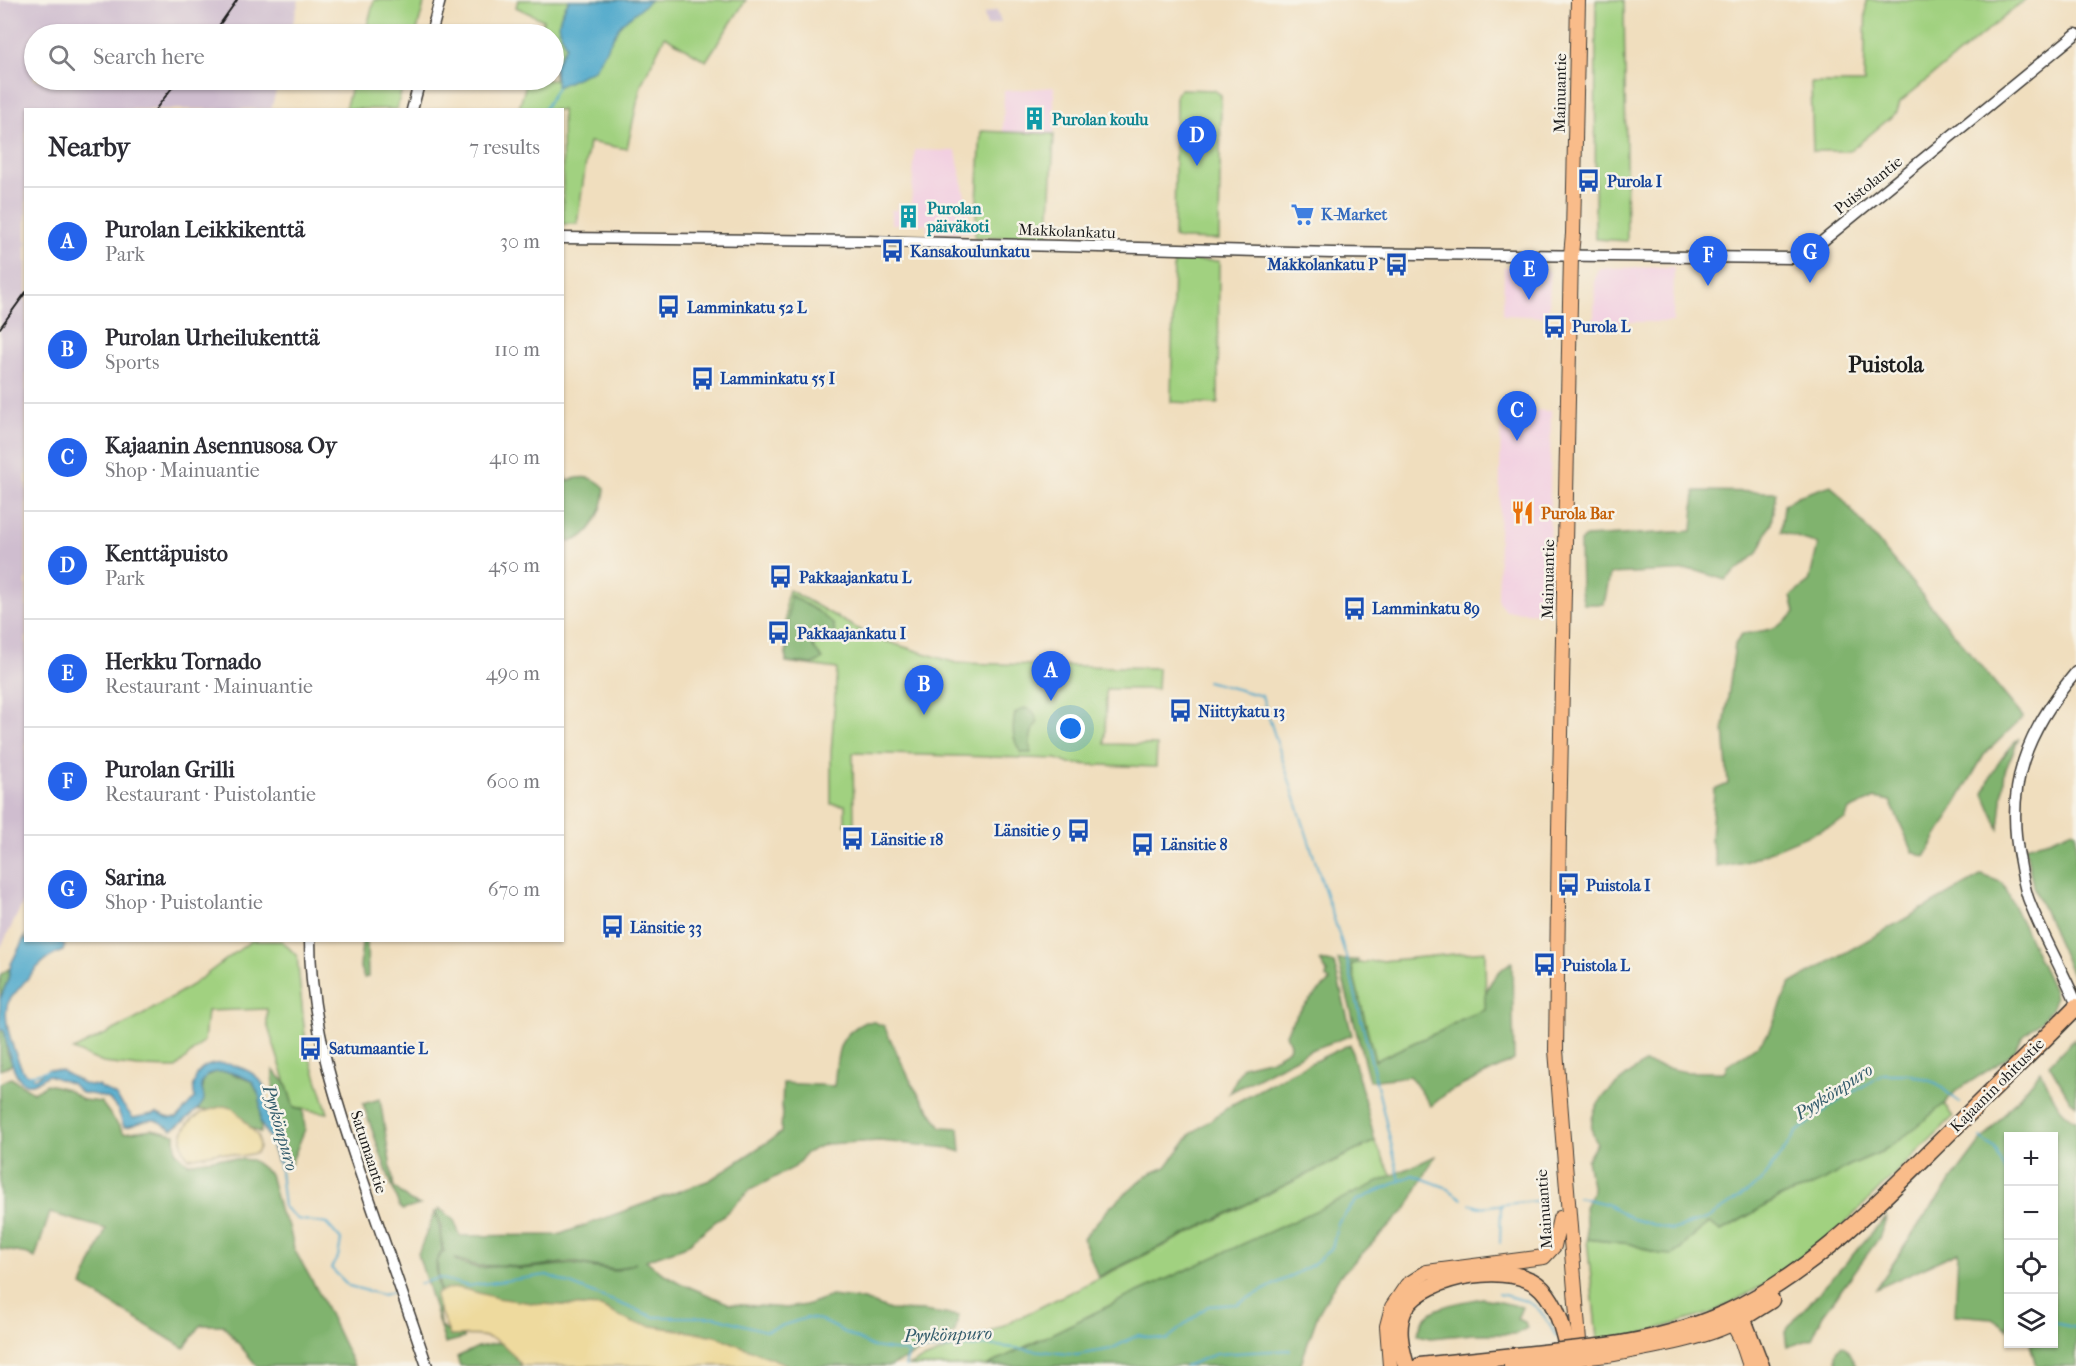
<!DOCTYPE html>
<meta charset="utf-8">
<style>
:root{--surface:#fff;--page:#f2f2f3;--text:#2b2b33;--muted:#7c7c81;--line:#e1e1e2;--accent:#2563eb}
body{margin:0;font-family:"IM FELL French Canon",serif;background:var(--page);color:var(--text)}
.controls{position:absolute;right:18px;bottom:18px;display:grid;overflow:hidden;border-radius:0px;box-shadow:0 2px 4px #0004}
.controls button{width:54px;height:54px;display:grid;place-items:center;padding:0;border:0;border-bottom:2px solid var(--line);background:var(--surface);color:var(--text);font:30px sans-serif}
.you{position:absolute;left:1071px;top:729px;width:21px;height:21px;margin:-15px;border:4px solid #fff;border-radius:50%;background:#1a73e8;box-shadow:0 0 0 9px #1a73e833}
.badge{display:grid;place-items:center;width:39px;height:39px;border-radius:50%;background:var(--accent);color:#fff;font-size:20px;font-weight:700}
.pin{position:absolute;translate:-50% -50px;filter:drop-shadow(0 2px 3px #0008)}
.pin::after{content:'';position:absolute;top:32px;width:21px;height:18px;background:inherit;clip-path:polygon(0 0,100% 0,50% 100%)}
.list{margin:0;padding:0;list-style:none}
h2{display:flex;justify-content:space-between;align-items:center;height:78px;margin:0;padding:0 24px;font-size:26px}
h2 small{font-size:20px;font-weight:400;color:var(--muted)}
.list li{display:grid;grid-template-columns:39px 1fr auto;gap:18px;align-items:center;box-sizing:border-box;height:108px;padding:0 24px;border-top:2px solid var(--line)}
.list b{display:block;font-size:22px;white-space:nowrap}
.list p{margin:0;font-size:20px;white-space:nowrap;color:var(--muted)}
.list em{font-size:20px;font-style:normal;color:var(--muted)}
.icon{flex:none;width:33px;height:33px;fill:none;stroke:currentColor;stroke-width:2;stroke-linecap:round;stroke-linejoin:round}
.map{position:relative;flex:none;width:2076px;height:1366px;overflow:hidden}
.search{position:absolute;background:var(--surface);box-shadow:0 2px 4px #0004;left:24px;top:24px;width:540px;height:66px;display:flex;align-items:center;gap:15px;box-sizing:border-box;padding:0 21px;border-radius:33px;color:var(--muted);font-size:22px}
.panel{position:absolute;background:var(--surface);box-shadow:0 2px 4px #0004;left:24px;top:108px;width:540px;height:834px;border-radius:0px}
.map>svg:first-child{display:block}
.built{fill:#f2cfe1}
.industrial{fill:#cfbdcf}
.green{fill:#a1d180;stroke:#5e764e;stroke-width:1.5}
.forest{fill:#80b36e;stroke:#4e6845;stroke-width:1.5;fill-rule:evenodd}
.sand{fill:#eeda9e;stroke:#857b5d;stroke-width:1.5}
.water{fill:#4da8cb;stroke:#346274;stroke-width:1.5}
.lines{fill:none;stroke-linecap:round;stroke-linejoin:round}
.stream{stroke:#4da8cb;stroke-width:2}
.minor-casing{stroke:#3c3934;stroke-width:13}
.major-casing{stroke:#3c3934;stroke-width:16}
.highway-casing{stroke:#3c3934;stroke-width:19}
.minor{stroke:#fff;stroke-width:10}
.major{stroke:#f9bc8a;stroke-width:14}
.highway{stroke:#f9bc8a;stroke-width:16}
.rail{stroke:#1c1c1c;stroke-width:2}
.major-bridge-casing{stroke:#3c3934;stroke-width:16;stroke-linecap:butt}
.highway-bridge-casing{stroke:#3c3934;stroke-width:19;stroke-linecap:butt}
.major-bridge{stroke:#f9bc8a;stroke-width:14}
.highway-bridge{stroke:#f9bc8a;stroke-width:16}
.labels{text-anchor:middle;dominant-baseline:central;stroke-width:5;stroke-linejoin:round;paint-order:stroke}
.street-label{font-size:16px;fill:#1c1c1c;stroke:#f7f3e8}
.culture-label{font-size:16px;font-weight:bold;fill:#0d838f;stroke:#f7f3e8;text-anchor:start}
.transit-label{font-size:16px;font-weight:bold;fill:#164399;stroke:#f7f3e8;text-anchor:start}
.shop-label{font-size:16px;font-weight:bold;fill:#366cbe;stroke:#f7f3e8;text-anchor:start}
.food-label{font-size:16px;font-weight:bold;fill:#c56008;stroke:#f7f3e8;text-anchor:start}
.water-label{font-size:18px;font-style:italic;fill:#325b6b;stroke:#f7f3e8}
.district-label{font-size:22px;font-weight:bold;fill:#1c1c1c;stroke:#f7f3e8}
</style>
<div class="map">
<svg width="2076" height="1366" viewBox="0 0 2076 1366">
<rect width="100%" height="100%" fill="#f7f3e8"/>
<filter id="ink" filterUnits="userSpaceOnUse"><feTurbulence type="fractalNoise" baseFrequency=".0167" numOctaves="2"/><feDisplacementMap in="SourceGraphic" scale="12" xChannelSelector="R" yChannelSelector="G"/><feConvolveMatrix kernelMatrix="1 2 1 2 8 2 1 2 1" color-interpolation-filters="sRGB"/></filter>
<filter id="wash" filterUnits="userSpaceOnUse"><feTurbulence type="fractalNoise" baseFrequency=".008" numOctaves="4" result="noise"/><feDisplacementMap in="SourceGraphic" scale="24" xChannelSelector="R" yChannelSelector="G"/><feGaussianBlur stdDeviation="1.35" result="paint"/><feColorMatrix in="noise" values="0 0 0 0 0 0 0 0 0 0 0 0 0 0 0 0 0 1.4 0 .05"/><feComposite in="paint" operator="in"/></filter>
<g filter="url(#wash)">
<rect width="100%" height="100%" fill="#f0debe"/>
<path class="built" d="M1054,87V134L1003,132L1004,91Z
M915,150L956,151L972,232H927V224H891V210H897V204H911Z
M1504,267H1545L1550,273L1549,317L1503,315Z
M1674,267L1673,322H1594L1595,275L1599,268Z
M1501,408L1551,411L1549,568L1542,613L1506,611L1498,601Z"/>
<path class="industrial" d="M0,0H299L290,34H34V80H279L271,109L26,110V901L23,903L0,949Z
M997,10L1001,22L987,26L984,14Z"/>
<path class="green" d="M374,0H425L416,34H365Z
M518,0H746L706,61L665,36L641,85L627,149L589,142L577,224H563L562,110L519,109L527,80H554V34H540L543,20L516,7Z
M1596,0H1624L1627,241L1595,239Z
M1866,0H2025L1900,102L1897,112L1850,151H1813L1811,83H1864Z
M353,80H404L397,109H345Z
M1181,89L1214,90L1221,95L1219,240L1179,239L1174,237L1176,94Z
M981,131L1054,134L1049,235L1041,237H975Z
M1174,260L1219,261L1218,404L1171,402Z
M789,590L872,637L956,663L1158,668L1157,689H1106L1105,744L1157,745L1156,767L1069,764L1057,759L853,753L854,825H845V805L831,804V753L837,669L786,662V600Z
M251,941H282L297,956L306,1045L328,1113L294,1108L267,1024V1009L207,1011L204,1041L176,1068L139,1067L103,1063L73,1050L136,1019L192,985Z
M1485,951L1486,1010L1462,1019L1441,1031L1413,1043L1375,1061L1351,964Z
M1944,1104L1953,1117L1838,1230L1766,1284L1712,1313L1623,1339H1597L1587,1239L1631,1244L1659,1254L1680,1250L1693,1236L1710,1223L1721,1231L1785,1195L1805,1189L1848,1166L1881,1152L1900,1140Z
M1375,1141L1392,1177L1127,1297L986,1366H907L988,1333Z"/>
<path class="forest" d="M562,470L567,481C581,476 593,475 605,488C604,510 589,545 563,541Z
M1831,485L2023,717L1984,755L1925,857L1913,852L1890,801L1875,798L1849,810L1845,820L1745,862L1717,867L1711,840L1714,790L1728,784L1724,728L1735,644L1742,634C1764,631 1781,630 1795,612L1791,596L1809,582L1818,544L1781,532L1784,505L1798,496Z
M1695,491L1776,492L1771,523L1758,553L1725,580L1694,570L1610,574L1604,604H1584L1581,592L1580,542L1585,537L1692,531Z
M790,595L819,612L834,625L835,637L811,639L814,649L823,659L813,664L786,662Z
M1025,708L1033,711L1038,722C1030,731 1029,742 1031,753H1021C1012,739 1012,728 1015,713Z
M2019,738L2005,771L1999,829L1984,794C1991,771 2002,756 2019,738Z
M2073,830L2076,832L2075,981L2033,886L2025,846L2050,840Z
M1982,875L2003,883L2053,989L2055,998L2052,1008L2042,1020L2023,1036L2015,1050L2004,1060L1956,1091L1944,1104L1900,1140L1881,1152L1848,1166L1825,1180L1805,1189L1784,1195L1721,1231L1709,1223L1693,1236L1680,1250L1672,1255L1659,1254L1631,1244L1587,1239L1585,1207L1593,1191L1587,1160L1597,1143C1595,1139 1592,1134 1592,1130C1587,1100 1624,1079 1644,1063L1686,1072H1724L1727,1066L1758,1045L1769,1033L1790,984Z
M362,941H367L368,977L364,978L360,968Z
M1338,960H1358L1357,963L1351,964L1375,1061L1413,1043L1441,1031L1462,1019L1485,1010C1486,1006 1484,1000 1485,996C1488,982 1501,968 1512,962L1514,1060L1447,1093L1431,1106L1410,1076L1369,1081Z
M1320,961L1334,963L1352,1035L1311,1050L1229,1093L1243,1066L1272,1059L1289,1049L1290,1044L1286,1034C1294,1012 1313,997 1330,981L1326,978L1327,972Z
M10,968L8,980L0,999V975Z
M865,1022H874L884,1026L913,1086L941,1127L959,1128L961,1152L949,1148L880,1141L825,1144L806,1153L795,1167L750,1190L726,1213L684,1247L646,1260L659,1271L680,1283L730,1304L786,1308L806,1305L831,1296L864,1300L890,1310L923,1311L959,1316L955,1332L949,1337L891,1366H790L716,1336L633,1323L601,1307L539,1304L440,1292L437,1262L443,1251L446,1252L443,1250L441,1225L436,1212L440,1209L454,1220L460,1236L558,1235L710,1180L781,1133L783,1083L834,1086C838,1056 834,1037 865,1022ZM453,1258L477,1266L507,1265L520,1268L572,1262L615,1270L636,1263L615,1271L572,1264L520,1269L507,1266L477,1268L458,1262Z
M0,1030H4L6,1032L7,1053L13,1064L0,1070Z
M2074,1039L2076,1045V1105L2070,1100L2049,1064Z
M1350,1044L1375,1141L1098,1277L1083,1238L1110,1207L1147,1175L1166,1167L1191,1134L1233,1104L1292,1072Z
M223,1070L253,1082L260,1098L261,1133C240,1123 220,1108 197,1110L204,1101C200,1079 201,1076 223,1070Z
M273,1070L286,1083L294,1108L303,1110L305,1129L290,1166H288L285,1155L274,1132Z
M2041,1071C2050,1088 2056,1113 2076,1120V1366H2036L2030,1344H2054V1136H2008V1329L1992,1318L1955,1315L1958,1252L1876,1289L1924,1217L1978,1145Z
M11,1078L33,1092L47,1084L67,1089L83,1100L101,1102L124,1133L152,1129L175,1134L176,1152L188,1163L219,1158L252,1160L270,1174L280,1213L289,1226L294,1249L320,1295L354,1366H257L223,1325H201L184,1348L82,1286L106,1229L50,1213L35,1258L28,1254L0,1249V1083Z
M380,1099L394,1187L410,1201L420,1205L403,1210L399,1206L363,1104Z
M1435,1156L1407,1208L1339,1277L1318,1314L1300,1366H986L1127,1297Z
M435,1212L439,1225L442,1250L436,1262L437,1277L439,1292L443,1299L438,1309L440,1326L448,1332L462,1330L464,1338L445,1343L418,1254Z
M1887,1217L1879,1238L1823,1315L1812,1339L1787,1347L1785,1332C1803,1308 1824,1288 1844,1265C1858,1249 1871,1232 1887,1217Z
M1483,1298L1522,1307L1517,1319L1525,1322L1527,1328L1516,1334H1473L1430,1338L1418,1335C1421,1305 1458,1303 1483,1298Z
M503,1342L522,1366H460L457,1357L478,1347Z
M1842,1345L1847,1349L1856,1366H1837C1836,1356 1834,1353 1842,1345Z"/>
<path class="sand" d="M224,1106L234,1109L258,1136L259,1148L256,1153L241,1156L220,1152L189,1158C175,1142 183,1124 200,1114C207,1110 216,1108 224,1106Z
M460,1288L497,1298L539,1304L601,1307L633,1323L716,1336L790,1366H522C500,1335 487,1334 450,1336L436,1301V1294L446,1289Z"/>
<path class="water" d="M569,0H651L621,24L594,70L557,87L554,66L566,46C556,26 557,19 569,0Z
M25,936L26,940L59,941L65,945L63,951C47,956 37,967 27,979C21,986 14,994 9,1001C0,1018 16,1057 24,1073L36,1078L48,1069L62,1071L84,1084L98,1086L115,1095L133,1118L157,1113L169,1118H177L195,1098C194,1094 193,1088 194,1084C199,1052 245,1063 260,1080C266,1086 265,1094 266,1102C268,1121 277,1138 285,1155L282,1162H277L270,1140L260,1122V1098L253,1082C237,1073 227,1069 208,1074L201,1085C202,1089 204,1095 204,1099C203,1108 180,1125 172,1129C166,1127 160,1121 154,1120C144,1119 134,1127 124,1127L118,1110L109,1099L96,1095L82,1093L72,1084L48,1075C41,1079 34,1086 26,1084C13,1080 6,1042 4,1030H0V999L8,980L11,964Z"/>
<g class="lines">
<path class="stream" d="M544,110L557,87
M1207,681L1262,696L1346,956L1400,1181
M28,1076L48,1070
M1981,1138L1995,1149L2008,1176
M279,1162L284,1207L297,1219L327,1224L341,1240L338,1257L331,1268L349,1286L383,1295L393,1292
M1578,1197L1607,1204L1633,1219L1672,1230L1709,1218L1760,1183L1797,1132L1829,1107L1883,1074H1909L1936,1083L1960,1103
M1470,1204L1479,1207L1544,1200
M1500,1243L1501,1205
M419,1284L439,1278L468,1286L547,1275L654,1317H716L765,1331L806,1318L821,1320L873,1347L906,1352L987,1345L1077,1355L1111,1349L1138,1335L1166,1340L1208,1306L1237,1304L1312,1265L1332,1248L1338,1223L1356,1201L1413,1175L1445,1187L1462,1199
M1499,1294C1537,1303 1537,1303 1556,1336
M2054,1323L2076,1328
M905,1366L909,1352
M1185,1366L1216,1354L1290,1350"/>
</g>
</g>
<g filter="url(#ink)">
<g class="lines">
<defs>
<path id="minor" d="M431,34L440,0
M412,110L420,80
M562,238L867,241L1333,253L1792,258L1804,255L1819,244L2076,34
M2076,672C2027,731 2004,785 2020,862C2022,874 2024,886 2028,898C2041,933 2061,967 2076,1002
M310,940C310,1021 334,1096 360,1172C382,1236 405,1301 427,1366"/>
<path id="major" d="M1578,0L1573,234L1571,255L1559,830L1556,1050L1581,1366
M1729,1317L1741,1339L1750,1366
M1608,1355C1647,1348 1711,1339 1744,1317
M1390,1366L1387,1326L1392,1307L1407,1285L1427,1272L1544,1257L1554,1246L1560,1218
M1511,1366L1552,1361"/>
<path id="highway" d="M1738,1307L1761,1366
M1744,1317L1771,1300
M1608,1346C1649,1340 1688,1330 1726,1313C1811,1274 1878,1203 1944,1138C1988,1094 2033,1051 2076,1007
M1406,1366C1401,1348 1395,1326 1405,1308C1425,1274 1515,1260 1542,1289C1561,1309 1565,1341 1572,1366
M1420,1366L1552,1352"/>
</defs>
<use href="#minor" class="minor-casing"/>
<use href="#major" class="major-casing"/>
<use href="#highway" class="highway-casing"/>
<use href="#minor" class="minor"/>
<use href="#major" class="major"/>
<use href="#highway" class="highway"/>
<path class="rail" d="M213,34L237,0
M155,110L178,80
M0,328L26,292"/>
<defs>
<path id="major-bridge" d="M1552,1361L1608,1355"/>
<path id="highway-bridge" d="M1552,1352L1608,1346"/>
</defs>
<use href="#major-bridge" class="major-bridge-casing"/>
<use href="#highway-bridge" class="highway-bridge-casing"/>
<use href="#major-bridge" class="major-bridge"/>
<use href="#highway-bridge" class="highway-bridge"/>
</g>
</g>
<defs>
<symbol id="building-bare" viewBox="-9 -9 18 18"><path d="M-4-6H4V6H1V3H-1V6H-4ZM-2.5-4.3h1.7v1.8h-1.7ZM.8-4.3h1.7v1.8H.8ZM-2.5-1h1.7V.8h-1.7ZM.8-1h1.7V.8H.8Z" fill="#0f9aa8" stroke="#f7f3e8" stroke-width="2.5" paint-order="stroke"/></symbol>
<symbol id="bus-bare" viewBox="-9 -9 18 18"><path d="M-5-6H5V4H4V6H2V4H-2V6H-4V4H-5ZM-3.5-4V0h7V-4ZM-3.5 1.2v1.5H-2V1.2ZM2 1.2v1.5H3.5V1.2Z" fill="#1a4fb4" stroke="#f7f3e8" stroke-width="2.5" paint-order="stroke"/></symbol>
<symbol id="supermarket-bare" viewBox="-9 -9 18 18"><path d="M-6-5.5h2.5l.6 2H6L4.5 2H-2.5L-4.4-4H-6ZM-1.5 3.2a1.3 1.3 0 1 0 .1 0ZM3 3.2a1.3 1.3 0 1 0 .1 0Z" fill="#3f7fe0" stroke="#f7f3e8" stroke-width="2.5" paint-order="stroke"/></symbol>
<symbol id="restaurant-bare" viewBox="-9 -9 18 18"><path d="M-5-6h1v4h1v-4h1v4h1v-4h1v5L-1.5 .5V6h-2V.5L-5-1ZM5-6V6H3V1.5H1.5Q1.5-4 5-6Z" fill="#e8710a" stroke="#f7f3e8" stroke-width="2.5" paint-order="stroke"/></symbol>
</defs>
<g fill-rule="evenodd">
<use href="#building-bare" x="1018" y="102" width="33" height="33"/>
<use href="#bus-bare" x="1572" y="164" width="33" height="33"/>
<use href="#supermarket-bare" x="1286" y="198" width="33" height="33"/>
<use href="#building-bare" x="892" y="200" width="33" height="33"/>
<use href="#bus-bare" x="876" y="234" width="33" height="33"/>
<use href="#bus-bare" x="1380" y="248" width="33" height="33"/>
<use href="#bus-bare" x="652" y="290" width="33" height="33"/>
<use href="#bus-bare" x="1538" y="310" width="33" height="33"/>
<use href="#bus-bare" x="686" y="362" width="33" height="33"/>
<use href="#restaurant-bare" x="1506" y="496" width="33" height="33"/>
<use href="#bus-bare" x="764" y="560" width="33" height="33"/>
<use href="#bus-bare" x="1338" y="592" width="33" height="33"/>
<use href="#bus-bare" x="762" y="616" width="33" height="33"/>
<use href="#bus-bare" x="1164" y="694" width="33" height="33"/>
<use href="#bus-bare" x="1062" y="814" width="33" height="33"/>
<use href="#bus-bare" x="836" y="822" width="33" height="33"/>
<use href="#bus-bare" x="1126" y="828" width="33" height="33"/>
<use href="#bus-bare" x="1552" y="868" width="33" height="33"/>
<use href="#bus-bare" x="596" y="910" width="33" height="33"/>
<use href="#bus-bare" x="1528" y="948" width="33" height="33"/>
<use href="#bus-bare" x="294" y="1032" width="33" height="33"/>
</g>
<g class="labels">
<g class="street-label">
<text transform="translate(1560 93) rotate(-89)">Mainuantie</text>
<text transform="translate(1868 185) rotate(-39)">Puistolantie</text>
<text transform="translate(1067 231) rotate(2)">Makkolankatu</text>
<text transform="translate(1548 579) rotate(-89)">Mainuantie</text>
<text transform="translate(1997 1085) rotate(-45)">Kajaanin ohitustie</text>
<text transform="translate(369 1152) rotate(72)">Satumaantie</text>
<text transform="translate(1544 1209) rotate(-94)">Mainuantie</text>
</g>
<g class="culture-label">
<text x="1052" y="119">Purolan koulu</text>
<text x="927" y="208">Purolan<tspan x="927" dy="18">päiväkoti</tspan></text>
</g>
<g class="transit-label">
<text x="1607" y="181">Purola I</text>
<text x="910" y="251">Kansakoulunkatu</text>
<text x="1378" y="264" text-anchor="end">Makkolankatu P</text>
<text x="687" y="307">Lamminkatu 52 L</text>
<text x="1572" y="326">Purola L</text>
<text x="720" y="378">Lamminkatu 55 I</text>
<text x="799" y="577">Pakkaajankatu L</text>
<text x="1372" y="608">Lamminkatu 89</text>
<text x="797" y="633">Pakkaajankatu I</text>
<text x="1198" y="711">Niittykatu 13</text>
<text x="1061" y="830" text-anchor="end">Länsitie 9</text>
<text x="871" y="839">Länsitie 18</text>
<text x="1161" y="844">Länsitie 8</text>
<text x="1586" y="885">Puistola I</text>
<text x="630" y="927">Länsitie 33</text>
<text x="1562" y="965">Puistola L</text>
<text x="329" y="1048">Satumaantie L</text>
</g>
<g class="shop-label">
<text x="1321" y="214">K-Market</text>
</g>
<g class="food-label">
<text x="1541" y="513">Purola Bar</text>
</g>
<g class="water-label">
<text transform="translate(1834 1092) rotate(-33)">Pyykönpuro</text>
<text transform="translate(280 1128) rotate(74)">Pyykönpuro</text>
<text transform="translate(948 1335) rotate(-2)">Pyykönpuro</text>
</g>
<g class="district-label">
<text x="1886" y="365">Puistola</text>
</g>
</g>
</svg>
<div class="controls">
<button>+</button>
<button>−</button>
<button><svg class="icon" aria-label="locate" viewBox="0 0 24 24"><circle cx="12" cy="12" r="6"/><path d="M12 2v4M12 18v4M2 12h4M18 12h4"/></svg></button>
<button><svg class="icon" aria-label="layers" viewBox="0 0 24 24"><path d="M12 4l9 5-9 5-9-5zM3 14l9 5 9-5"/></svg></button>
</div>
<div class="you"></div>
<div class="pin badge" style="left:1051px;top:701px">A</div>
<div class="pin badge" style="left:924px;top:715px">B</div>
<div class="pin badge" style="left:1517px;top:441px">C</div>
<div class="pin badge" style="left:1197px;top:166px">D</div>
<div class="pin badge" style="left:1529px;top:300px">E</div>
<div class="pin badge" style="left:1708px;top:286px">F</div>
<div class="pin badge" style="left:1810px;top:283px">G</div>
<div class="search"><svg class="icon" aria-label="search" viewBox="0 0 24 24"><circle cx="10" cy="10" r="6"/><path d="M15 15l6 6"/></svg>Search here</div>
<section class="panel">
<h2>Nearby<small>7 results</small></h2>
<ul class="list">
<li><span class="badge">A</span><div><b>Purolan Leikkikenttä</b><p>Park</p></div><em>30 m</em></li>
<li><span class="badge">B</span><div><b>Purolan Urheilukenttä</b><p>Sports</p></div><em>110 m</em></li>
<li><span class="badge">C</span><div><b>Kajaanin Asennusosa Oy</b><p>Shop · Mainuantie</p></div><em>410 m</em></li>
<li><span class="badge">D</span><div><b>Kenttäpuisto</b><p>Park</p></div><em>450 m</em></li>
<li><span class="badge">E</span><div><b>Herkku Tornado</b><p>Restaurant · Mainuantie</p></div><em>490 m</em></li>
<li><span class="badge">F</span><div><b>Purolan Grilli</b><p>Restaurant · Puistolantie</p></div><em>600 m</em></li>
<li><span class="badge">G</span><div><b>Sarina</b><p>Shop · Puistolantie</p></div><em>670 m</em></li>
</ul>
</section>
</div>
